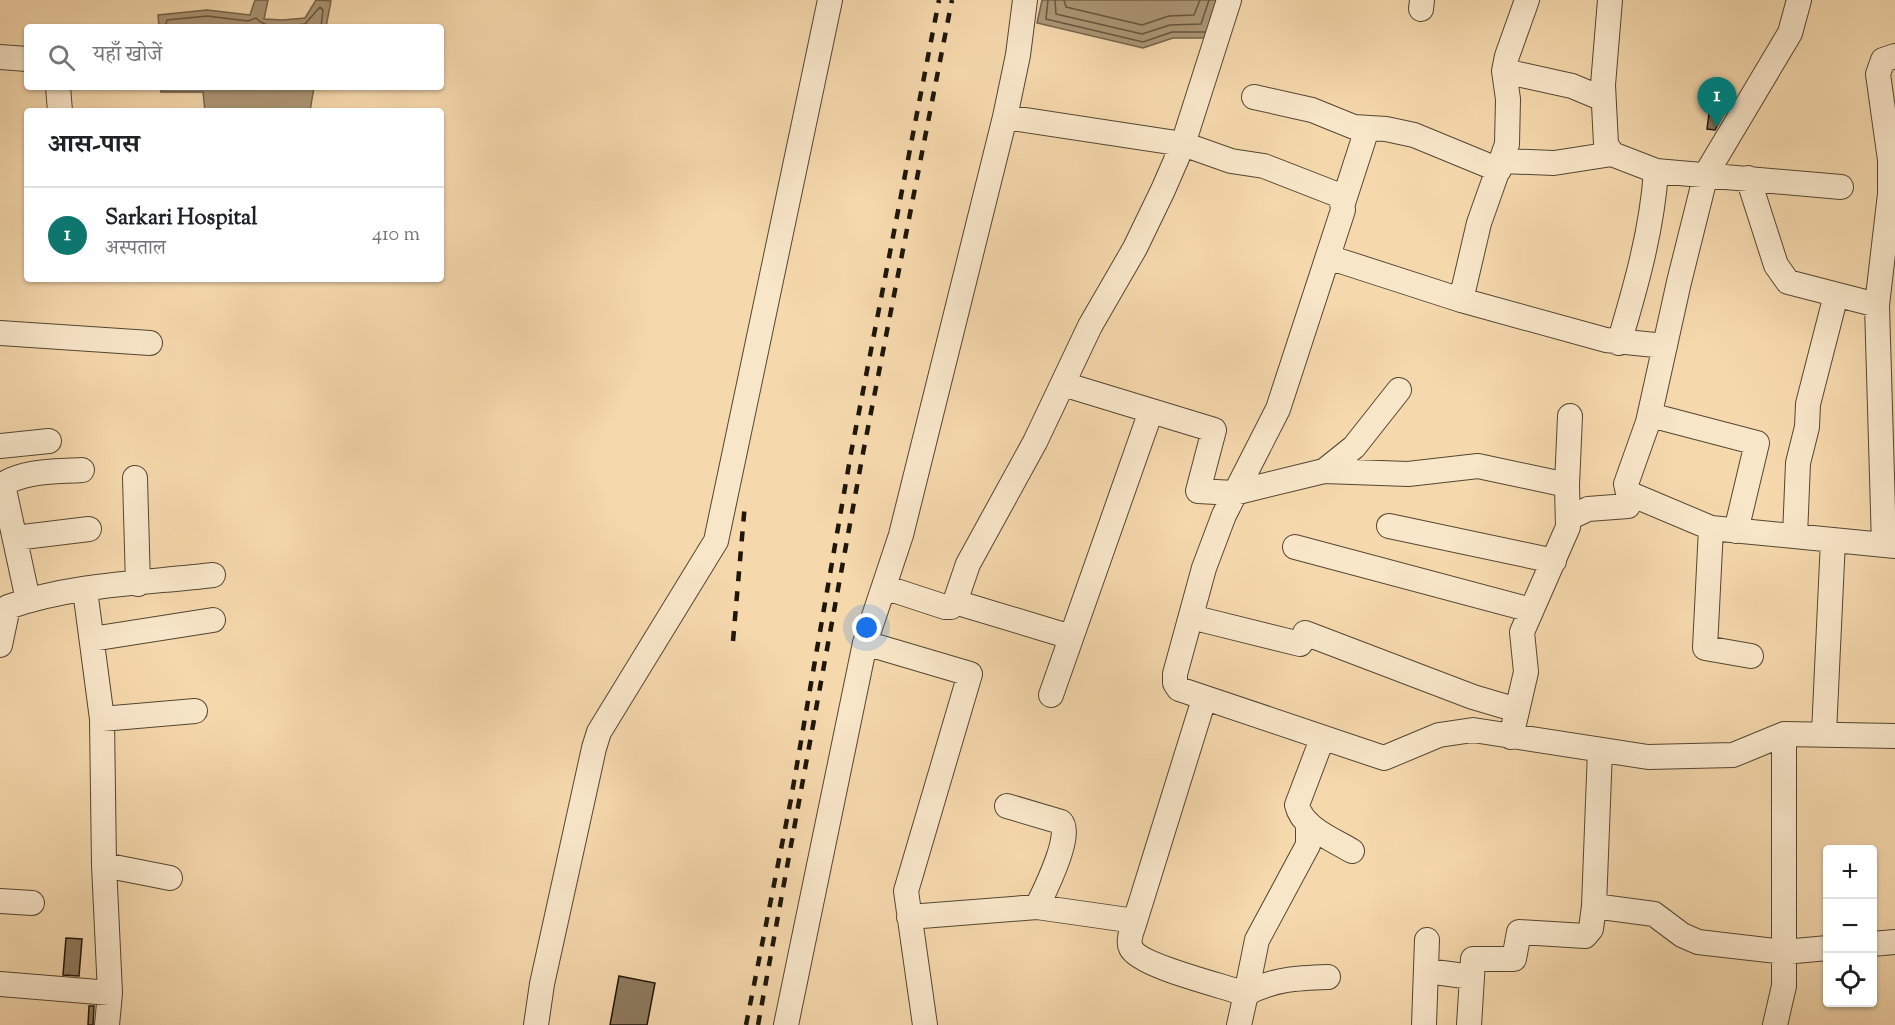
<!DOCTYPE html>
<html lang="hi">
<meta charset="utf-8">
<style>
:root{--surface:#fff;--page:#f6f6f6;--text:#202124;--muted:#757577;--line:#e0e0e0;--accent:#0f766e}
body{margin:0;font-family:"Sorts Mill Goudy","Noto Serif Devanagari",serif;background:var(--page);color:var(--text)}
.controls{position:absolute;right:18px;bottom:18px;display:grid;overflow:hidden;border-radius:6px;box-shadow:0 2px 4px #0004}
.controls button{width:54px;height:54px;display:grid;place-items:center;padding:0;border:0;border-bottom:2px solid var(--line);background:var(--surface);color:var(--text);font:30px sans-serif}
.you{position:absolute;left:867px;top:628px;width:21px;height:21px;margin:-15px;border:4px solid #fff;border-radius:50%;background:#1a73e8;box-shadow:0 0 0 9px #1a73e833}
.badge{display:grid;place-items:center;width:39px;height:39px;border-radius:50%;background:var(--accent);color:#fff;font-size:20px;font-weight:700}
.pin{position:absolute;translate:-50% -50px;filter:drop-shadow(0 2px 3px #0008)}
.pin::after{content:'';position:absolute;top:32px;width:21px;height:18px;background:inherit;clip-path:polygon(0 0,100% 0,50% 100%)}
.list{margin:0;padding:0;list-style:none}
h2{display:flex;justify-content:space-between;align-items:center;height:78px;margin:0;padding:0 24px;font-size:26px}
h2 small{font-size:20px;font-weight:400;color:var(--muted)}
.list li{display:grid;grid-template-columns:39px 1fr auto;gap:18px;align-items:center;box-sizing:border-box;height:96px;padding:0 24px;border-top:2px solid var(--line)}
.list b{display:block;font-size:22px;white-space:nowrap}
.list p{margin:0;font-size:20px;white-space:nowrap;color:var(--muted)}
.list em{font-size:20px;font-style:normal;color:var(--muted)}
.icon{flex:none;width:33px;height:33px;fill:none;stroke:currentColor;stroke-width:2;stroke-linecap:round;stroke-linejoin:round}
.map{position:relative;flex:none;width:1895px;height:1025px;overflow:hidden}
.search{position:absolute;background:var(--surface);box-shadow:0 2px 4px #0004;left:24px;top:24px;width:420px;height:66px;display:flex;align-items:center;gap:15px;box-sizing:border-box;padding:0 21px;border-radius:6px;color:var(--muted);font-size:22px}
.panel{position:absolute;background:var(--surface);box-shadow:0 2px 4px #0004;left:24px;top:108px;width:420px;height:174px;border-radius:6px}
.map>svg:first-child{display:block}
.water{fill:#ac9675;stroke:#74634a;stroke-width:1.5}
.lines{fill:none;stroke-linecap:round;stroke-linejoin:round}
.shore{stroke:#665640;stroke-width:1.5}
.building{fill:#8e7b5e;stroke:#1f160a;stroke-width:1.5}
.minor-casing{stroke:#544632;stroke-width:26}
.minor{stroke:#f8e6c9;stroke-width:24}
.rail{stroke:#1f160a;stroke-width:4.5;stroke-dasharray:10 10;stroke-linecap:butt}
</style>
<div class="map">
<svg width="1895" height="1025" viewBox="0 0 1895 1025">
<rect width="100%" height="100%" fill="#f5d8ac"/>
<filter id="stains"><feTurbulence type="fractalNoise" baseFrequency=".00333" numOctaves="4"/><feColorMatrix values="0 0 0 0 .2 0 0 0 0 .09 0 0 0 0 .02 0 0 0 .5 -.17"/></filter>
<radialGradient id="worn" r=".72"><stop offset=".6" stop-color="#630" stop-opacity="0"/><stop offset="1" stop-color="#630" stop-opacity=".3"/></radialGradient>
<path class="water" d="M255,0H268L264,19L283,20L305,18L316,0L331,1L326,27H159L158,15L207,10L250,15Z
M1042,0H1223L1212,38H1173L1143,48L1037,23Z
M161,87H314L310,111H205L203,92H161Z"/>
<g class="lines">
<path class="shore" d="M1048,0L1046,19L1143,42L1172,32H1205
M1055,0L1056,14L1142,34L1170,25L1201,24L1209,0
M1064,0L1066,7L1142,25L1169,16L1194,15L1200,0
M165,27L167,20L207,16L248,21L256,18C268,31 289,26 305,24L320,7L323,10L321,27"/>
</g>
<path class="building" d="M1711,99L1730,102L1715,130L1707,129Z
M66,938L82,939L79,976L63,975Z
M619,976L655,983L647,1025H610Z
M89,1006H94L93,1025H88Z"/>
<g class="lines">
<defs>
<path id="minor" d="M1527,0L1507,56L1504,71L1508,99L1507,144L1479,223L1461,300L1606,340L1665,346
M1610,0L1603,85L1606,144L1612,154L1656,171L1841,187
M1799,0L1790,33L1706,174L1679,282L1648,422L1626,484L1628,493L1711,528L1895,546
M1421,9L1422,0
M0,57L27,59
M1504,71L1572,86L1603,99
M58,87L60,111
M1254,97L1312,110L1354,127L1386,129L1414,135L1499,170
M1005,117L1183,144L1231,161L1264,166L1341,196L1343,210L1278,409L1224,515L1204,568L1175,674V683L1179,689L1384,758L1439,735L1473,730L1648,757L1733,755L1784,734L1895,736
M1502,161L1554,163L1612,154
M1748,178L1776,265L1788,282L1877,305
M1343,203L1367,129
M1328,257L1461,300
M0,333L150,343
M1619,343C1636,286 1652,230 1656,171
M1063,384L1214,430L1198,491L1234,493L1324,471L1354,447L1399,390
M1650,415L1757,443L1736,531
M0,446L49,441
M1324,471L1408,474L1478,466L1567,485
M135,478L138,584
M0,486L5,494L28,600
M0,486C25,470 53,472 82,470
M1569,518L1588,509L1628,506
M1389,526L1554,561
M1711,528L1705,648L1751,656
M1795,536L1798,463L1807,427L1808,404L1836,295
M15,538L89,529
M1884,545L1877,305L1890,194V160L1878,74L1883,60L1895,56
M1295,547L1531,610
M884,587L945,607H951L955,602L968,564L1035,442L1090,326L1135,248L1163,190L1183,144L1229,0
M85,590L102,719L104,865L110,993L107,1025
M955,602L1071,637
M1191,617L1300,644
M1305,633L1473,697L1517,710
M92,639L213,620
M865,643L970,674L906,891L925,1025
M0,645L8,607C72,584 146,583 213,575
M1051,695L1151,411
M1204,699L1135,921C1133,928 1127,940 1131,948C1139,966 1224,986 1246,994L1257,940L1308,845V823
M102,719L195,711
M1824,733L1833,540
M1511,737L1526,672L1522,632L1568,527L1567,485L1570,416
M1322,739L1297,805C1302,828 1334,840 1352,851
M1600,750L1594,906L1654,914L1682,935L1698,942L1784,952V734
M1007,806L1061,822C1073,835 1044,892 1037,907
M104,865L170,878
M0,901L32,903
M909,917L1037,907L1135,921
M1872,944L1895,942
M1427,971L1472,977L1473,959H1514L1519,932L1585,936L1591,929L1594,906
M0,984L110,993
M536,1025L542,984L594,748L599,732L716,541L830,0
M786,1025L865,643L901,535L1005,117L1018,55L1025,0
M1239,1025L1246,994C1273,979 1297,978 1328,977
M1424,1025L1427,940
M1469,1025L1472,977
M1775,1025L1784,986V952L1828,948"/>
</defs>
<use href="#minor" class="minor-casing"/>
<use href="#minor" class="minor"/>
<path class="rail" d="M733,641L745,503
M746,1025L791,799L851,453L939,0
M758,1025L863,453L952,0"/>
</g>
<rect width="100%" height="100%" filter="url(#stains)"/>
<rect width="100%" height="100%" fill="url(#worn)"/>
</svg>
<div class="controls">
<button>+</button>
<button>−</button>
<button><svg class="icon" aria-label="locate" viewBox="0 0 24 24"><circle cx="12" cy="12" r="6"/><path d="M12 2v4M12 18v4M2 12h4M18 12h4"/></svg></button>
</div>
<div class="you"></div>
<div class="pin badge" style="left:1717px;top:127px">1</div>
<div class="search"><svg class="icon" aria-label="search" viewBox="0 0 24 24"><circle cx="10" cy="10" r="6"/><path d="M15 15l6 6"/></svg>यहाँ खोजें</div>
<section class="panel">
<h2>आस-पास<small></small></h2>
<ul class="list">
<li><span class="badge">1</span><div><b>Sarkari Hospital</b><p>अस्पताल</p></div><em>410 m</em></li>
</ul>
</section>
</div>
